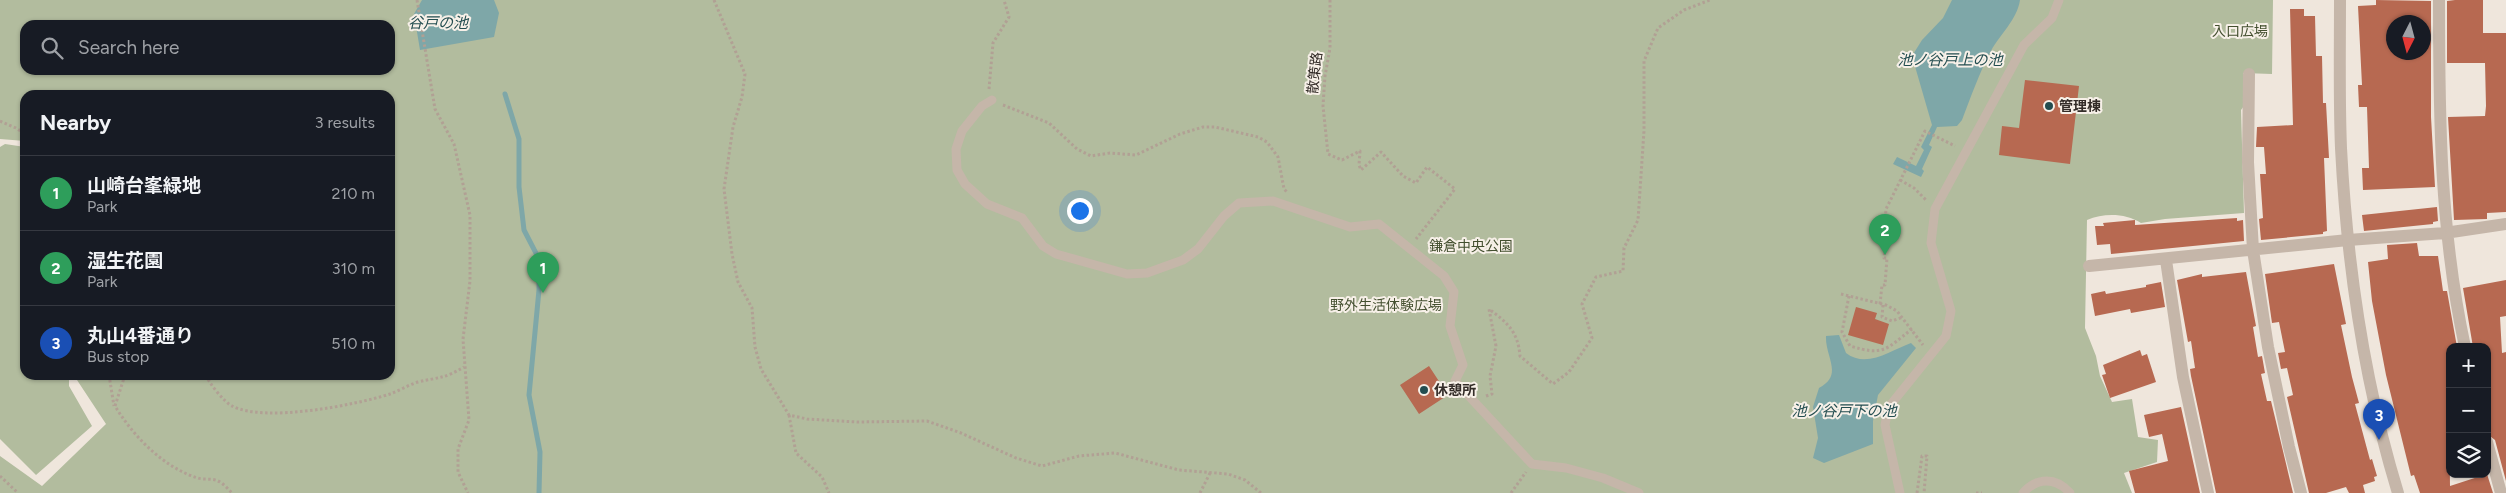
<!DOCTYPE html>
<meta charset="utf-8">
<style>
:root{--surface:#171b24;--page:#20242c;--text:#f1f3f6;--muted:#9ea1a6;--line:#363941;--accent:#94a8ab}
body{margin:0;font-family:Figtree,"Noto Sans JP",sans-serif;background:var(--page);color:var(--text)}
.controls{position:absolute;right:15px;bottom:15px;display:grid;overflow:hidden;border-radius:10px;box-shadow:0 1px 4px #0004}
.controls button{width:45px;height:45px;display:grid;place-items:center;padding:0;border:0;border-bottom:1px solid var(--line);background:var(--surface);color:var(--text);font:25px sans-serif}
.compass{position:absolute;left:2386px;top:15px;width:45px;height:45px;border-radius:50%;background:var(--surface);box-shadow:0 1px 4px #0004;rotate:186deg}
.you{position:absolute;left:1079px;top:210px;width:18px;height:18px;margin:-12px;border:4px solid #fff;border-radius:50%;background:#1a73e8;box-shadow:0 0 0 8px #1a73e833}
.badge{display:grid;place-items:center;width:32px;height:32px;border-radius:50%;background:var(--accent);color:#fff;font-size:16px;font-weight:700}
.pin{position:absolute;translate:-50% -41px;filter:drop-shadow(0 1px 2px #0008)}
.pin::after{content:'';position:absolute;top:26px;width:18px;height:15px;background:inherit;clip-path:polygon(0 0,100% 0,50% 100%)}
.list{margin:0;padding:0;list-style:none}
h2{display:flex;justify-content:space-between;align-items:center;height:65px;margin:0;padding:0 20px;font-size:21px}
h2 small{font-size:16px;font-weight:400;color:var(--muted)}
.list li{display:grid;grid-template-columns:32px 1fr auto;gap:15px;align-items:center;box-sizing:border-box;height:75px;padding:0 20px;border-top:1px solid var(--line)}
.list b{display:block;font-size:19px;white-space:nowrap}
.list p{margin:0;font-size:16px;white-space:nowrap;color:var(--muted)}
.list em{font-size:16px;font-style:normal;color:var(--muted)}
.icon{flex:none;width:28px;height:28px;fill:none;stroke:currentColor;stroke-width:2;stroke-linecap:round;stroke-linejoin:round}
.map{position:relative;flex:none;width:2506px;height:493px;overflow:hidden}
.search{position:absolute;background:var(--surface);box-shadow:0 1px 4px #0004;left:20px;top:20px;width:375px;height:55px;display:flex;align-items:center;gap:12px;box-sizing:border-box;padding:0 18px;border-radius:15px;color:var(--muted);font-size:19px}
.panel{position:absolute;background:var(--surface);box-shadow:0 1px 4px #0004;left:20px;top:90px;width:375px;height:290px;border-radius:15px}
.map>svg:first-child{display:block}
.green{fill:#b2bc9e;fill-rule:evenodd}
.water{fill:#7ea7a8}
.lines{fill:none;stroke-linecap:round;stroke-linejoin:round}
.stream{stroke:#7ea7a8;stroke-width:5}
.building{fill:#b76951;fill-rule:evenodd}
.path{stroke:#b1a094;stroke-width:3;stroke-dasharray:2.5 2.5;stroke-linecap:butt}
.service{stroke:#c5b6a9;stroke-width:9}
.minor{stroke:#c5b6a9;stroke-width:12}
.tertiary{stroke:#c5b6a9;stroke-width:12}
.poi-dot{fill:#234d50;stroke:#f7f0e8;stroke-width:2}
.labels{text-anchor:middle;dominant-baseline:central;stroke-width:4;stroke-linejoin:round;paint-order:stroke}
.park-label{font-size:14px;fill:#434f2f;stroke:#f7f0e8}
.street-label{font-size:14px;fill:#332c28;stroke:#f7f0e8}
.poi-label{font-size:14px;font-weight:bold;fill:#332c28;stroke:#f7f0e8;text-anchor:start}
.water-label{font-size:15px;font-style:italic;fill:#234d50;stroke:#f7f0e8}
</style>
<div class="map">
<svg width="2506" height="493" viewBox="0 0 2506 493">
<rect width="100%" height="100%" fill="#efe6dc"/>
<path class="green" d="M0,0H2273L2272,74L2243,73L2244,106L2241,110L2244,213L2165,219L2141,223C2125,213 2104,213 2087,220L2085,328L2096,356L2100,376L2112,402L2132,399L2138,437L2158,440L2157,462L2124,473L2132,493H0V456L42,486L106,424L77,380L78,375H390V95H25V141L0,139ZM25,25H390V70H25Z
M5,144L25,147V375H69V386L92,426L36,475L0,439V147Z"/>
<path class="water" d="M422,0H494L499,13L494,37L420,50L414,14Z
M1952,0H2020C2017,20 2000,34 1991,51C1979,73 1971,97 1962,120L1957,126L1937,127L1929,145L1932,147L1922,169L1924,171L1921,177L1893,164L1897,157L1916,166L1924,150L1921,147L1932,125L1912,56L1922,40L1943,18Z
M1839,335L1846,353C1867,369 1891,350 1911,343L1916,348L1878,395L1873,421V444L1824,463L1813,458L1818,438L1813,407L1819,388C1844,375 1825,357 1826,336Z"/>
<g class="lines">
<path class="stream" d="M505,94L519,139V187L524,230L539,259V290L529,395L540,452L539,493"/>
</g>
<path class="building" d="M2376,0L2431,1V117L2435,187L2363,190L2362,168H2369L2367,107H2359L2358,85H2362L2358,6L2376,5ZM2394,22H2424V52H2394Z
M2455,0H2483V33H2506V212L2487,213V219L2454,220L2448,117L2485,116L2486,106L2485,63H2447V1Z
M2290,9H2304V16H2315L2316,56H2322L2323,103H2326L2329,158H2324L2327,231L2323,232V234L2261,240L2259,219L2263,218L2260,174H2266L2264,147H2256L2257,127L2293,125Z
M2025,80L2079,86L2070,164L1999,155L2002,126L2019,128Z
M2437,207L2438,221L2433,222V224L2364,231L2362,215Z
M2237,218V221L2243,220L2244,241L2111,254L2110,244L2097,245L2095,226H2104L2103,223L2135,220V225Z
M2417,243L2419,256H2438L2443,291H2447L2457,347H2448L2450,486L2487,474L2493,493H2420L2414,475L2411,476L2386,375L2372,301L2368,262L2388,259L2387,245Z
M2334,264L2346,324L2341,325L2352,377L2359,403L2355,404L2370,460L2372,459L2377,476L2374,477L2375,481L2363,485L2365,493H2349L2346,487L2326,493H2309L2287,397L2293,395L2287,368L2281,369L2278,353L2285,352L2279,322L2272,323L2265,274Z
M2246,272L2256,326L2253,327L2258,357L2262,356L2265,373L2261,374L2267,401H2271L2293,493H2216L2191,376L2190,369L2195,368L2191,341L2188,342L2177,280L2202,274V277Z
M2506,280V316L2500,317L2502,353L2506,352V481L2495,440L2487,434V346L2473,347L2463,288Z
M2161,282L2165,307L2131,313L2130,309L2095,316L2091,294L2105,291L2106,294L2146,287V285Z
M1856,307L1877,313L1875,319L1889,324L1883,345L1848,335Z
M2140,350L2142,356L2147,354L2156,382L2110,398L2102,375L2106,374L2103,365Z
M1429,366L1448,395L1419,414L1400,385Z
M2181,407L2200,493H2135L2129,471L2168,461L2162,434L2149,437L2144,415Z"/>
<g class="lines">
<path class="path" d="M417,0L435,109L454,144L470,215V281L463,339L469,420L458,449V472L468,493
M714,0L745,74L742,97L733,127L724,189L732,254L738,282L752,308L755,347L761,369L789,415L807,419L857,422L927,421L961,433L1016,458L1042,466L1079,456L1115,453L1179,470L1228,474L1245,480L1261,493
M1330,0V48L1325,76L1323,106L1328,154L1342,160L1360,151L1359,165L1361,170L1381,152L1403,176L1416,183L1427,167L1455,189L1416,239
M989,89L993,43L1009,17L1004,0
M1003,105L1049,123L1077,149L1091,156L1110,153L1136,155L1180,134L1203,127H1215L1258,137L1267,142L1278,157L1284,189L1287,192
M0,121L16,128L25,134
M1900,180L1914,188L1926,200
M1841,294L1886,305L1897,311L1923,345
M1849,296L1842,332L1850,346C1884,356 1885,350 1912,329
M1880,304L1882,285H1885L1887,258H1884L1888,221H1885L1886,209L1925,131L1955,146
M1883,305L1882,317L1892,321L1903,317
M109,375L114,406
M125,375L115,406C133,436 164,468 198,478C204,480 212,478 218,481C223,483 228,489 232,493
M206,375C208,382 225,403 232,406C265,423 355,405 390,394C399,391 408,385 418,382C439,377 444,379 464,367
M1486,396L1492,394L1490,376L1496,346L1489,309C1508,323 1518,332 1520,356L1553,384L1569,372L1592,338L1582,304L1596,277L1623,271L1624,248L1638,220L1644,131V61L1658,28L1684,10L1710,0
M789,415L796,453L822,477L829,493
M0,476L18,493
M1200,493L1211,471
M1511,493L1526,472
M1917,493L1922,456H1927L1924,493
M1976,493H1982"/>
<path class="service" d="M992,100L982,106L962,131L956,149L957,170L965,184L987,204L1022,218L1043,246L1056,254L1127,274L1147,273L1183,260L1198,249L1224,216L1239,203L1273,201L1350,227L1379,224L1444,276L1454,292L1450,326L1463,365L1455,381L1532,464L1566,468L1603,478L1639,493
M1900,493L1885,425L1887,414L1892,403L1946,336L1951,311L1931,243L1935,209L2024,45L2052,18L2059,0
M2023,493C2037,477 2056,477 2070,493"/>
<path class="minor" d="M2439,0C2439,118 2440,231 2465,347
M2249,74L2248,162L2253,250L2268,347L2289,447L2301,493
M2166,260L2183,377L2208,493
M2089,266L2348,240L2445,233L2506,224
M2487,442L2501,493"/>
<path class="tertiary" d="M2340,0C2340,49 2339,99 2341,148C2347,265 2364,382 2398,493"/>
</g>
<g class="poi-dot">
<circle cx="2049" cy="106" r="5"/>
<circle cx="1424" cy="390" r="5"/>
</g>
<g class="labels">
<g class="park-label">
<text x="2240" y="31">入口広場</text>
<text x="1471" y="246">鎌倉中央公園</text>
<text x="1386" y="305">野外生活体験広場</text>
</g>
<g class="street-label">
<text transform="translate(1315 73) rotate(-83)">散策路</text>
</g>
<g class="poi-label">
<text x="2059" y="106">管理棟</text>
<text x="1434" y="390">休憩所</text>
</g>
<g class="water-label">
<text x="438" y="23">谷戸の池</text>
<text x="1950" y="60">池ノ谷戸上の池</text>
<text x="1844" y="411">池ノ谷戸下の池</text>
</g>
</g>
</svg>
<div class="controls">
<button>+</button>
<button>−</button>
<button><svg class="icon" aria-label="layers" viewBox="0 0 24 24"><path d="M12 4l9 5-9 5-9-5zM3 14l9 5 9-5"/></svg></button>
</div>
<svg class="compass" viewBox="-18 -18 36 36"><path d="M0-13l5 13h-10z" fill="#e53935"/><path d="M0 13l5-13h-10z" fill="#9ea1a6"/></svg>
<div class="you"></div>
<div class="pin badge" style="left:543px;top:293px;background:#2e9e5b">1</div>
<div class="pin badge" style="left:1885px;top:255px;background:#2e9e5b">2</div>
<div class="pin badge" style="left:2379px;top:440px;background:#1a4fb4">3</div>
<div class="search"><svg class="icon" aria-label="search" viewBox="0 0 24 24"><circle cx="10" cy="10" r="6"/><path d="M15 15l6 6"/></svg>Search here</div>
<section class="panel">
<h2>Nearby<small>3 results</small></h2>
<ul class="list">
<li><span class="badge" style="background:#2e9e5b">1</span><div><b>山崎台峯緑地</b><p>Park</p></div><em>210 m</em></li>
<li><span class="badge" style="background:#2e9e5b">2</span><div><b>湿生花園</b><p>Park</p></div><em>310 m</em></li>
<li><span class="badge" style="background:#1a4fb4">3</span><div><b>丸山4番通り</b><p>Bus stop</p></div><em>510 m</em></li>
</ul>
</section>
</div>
